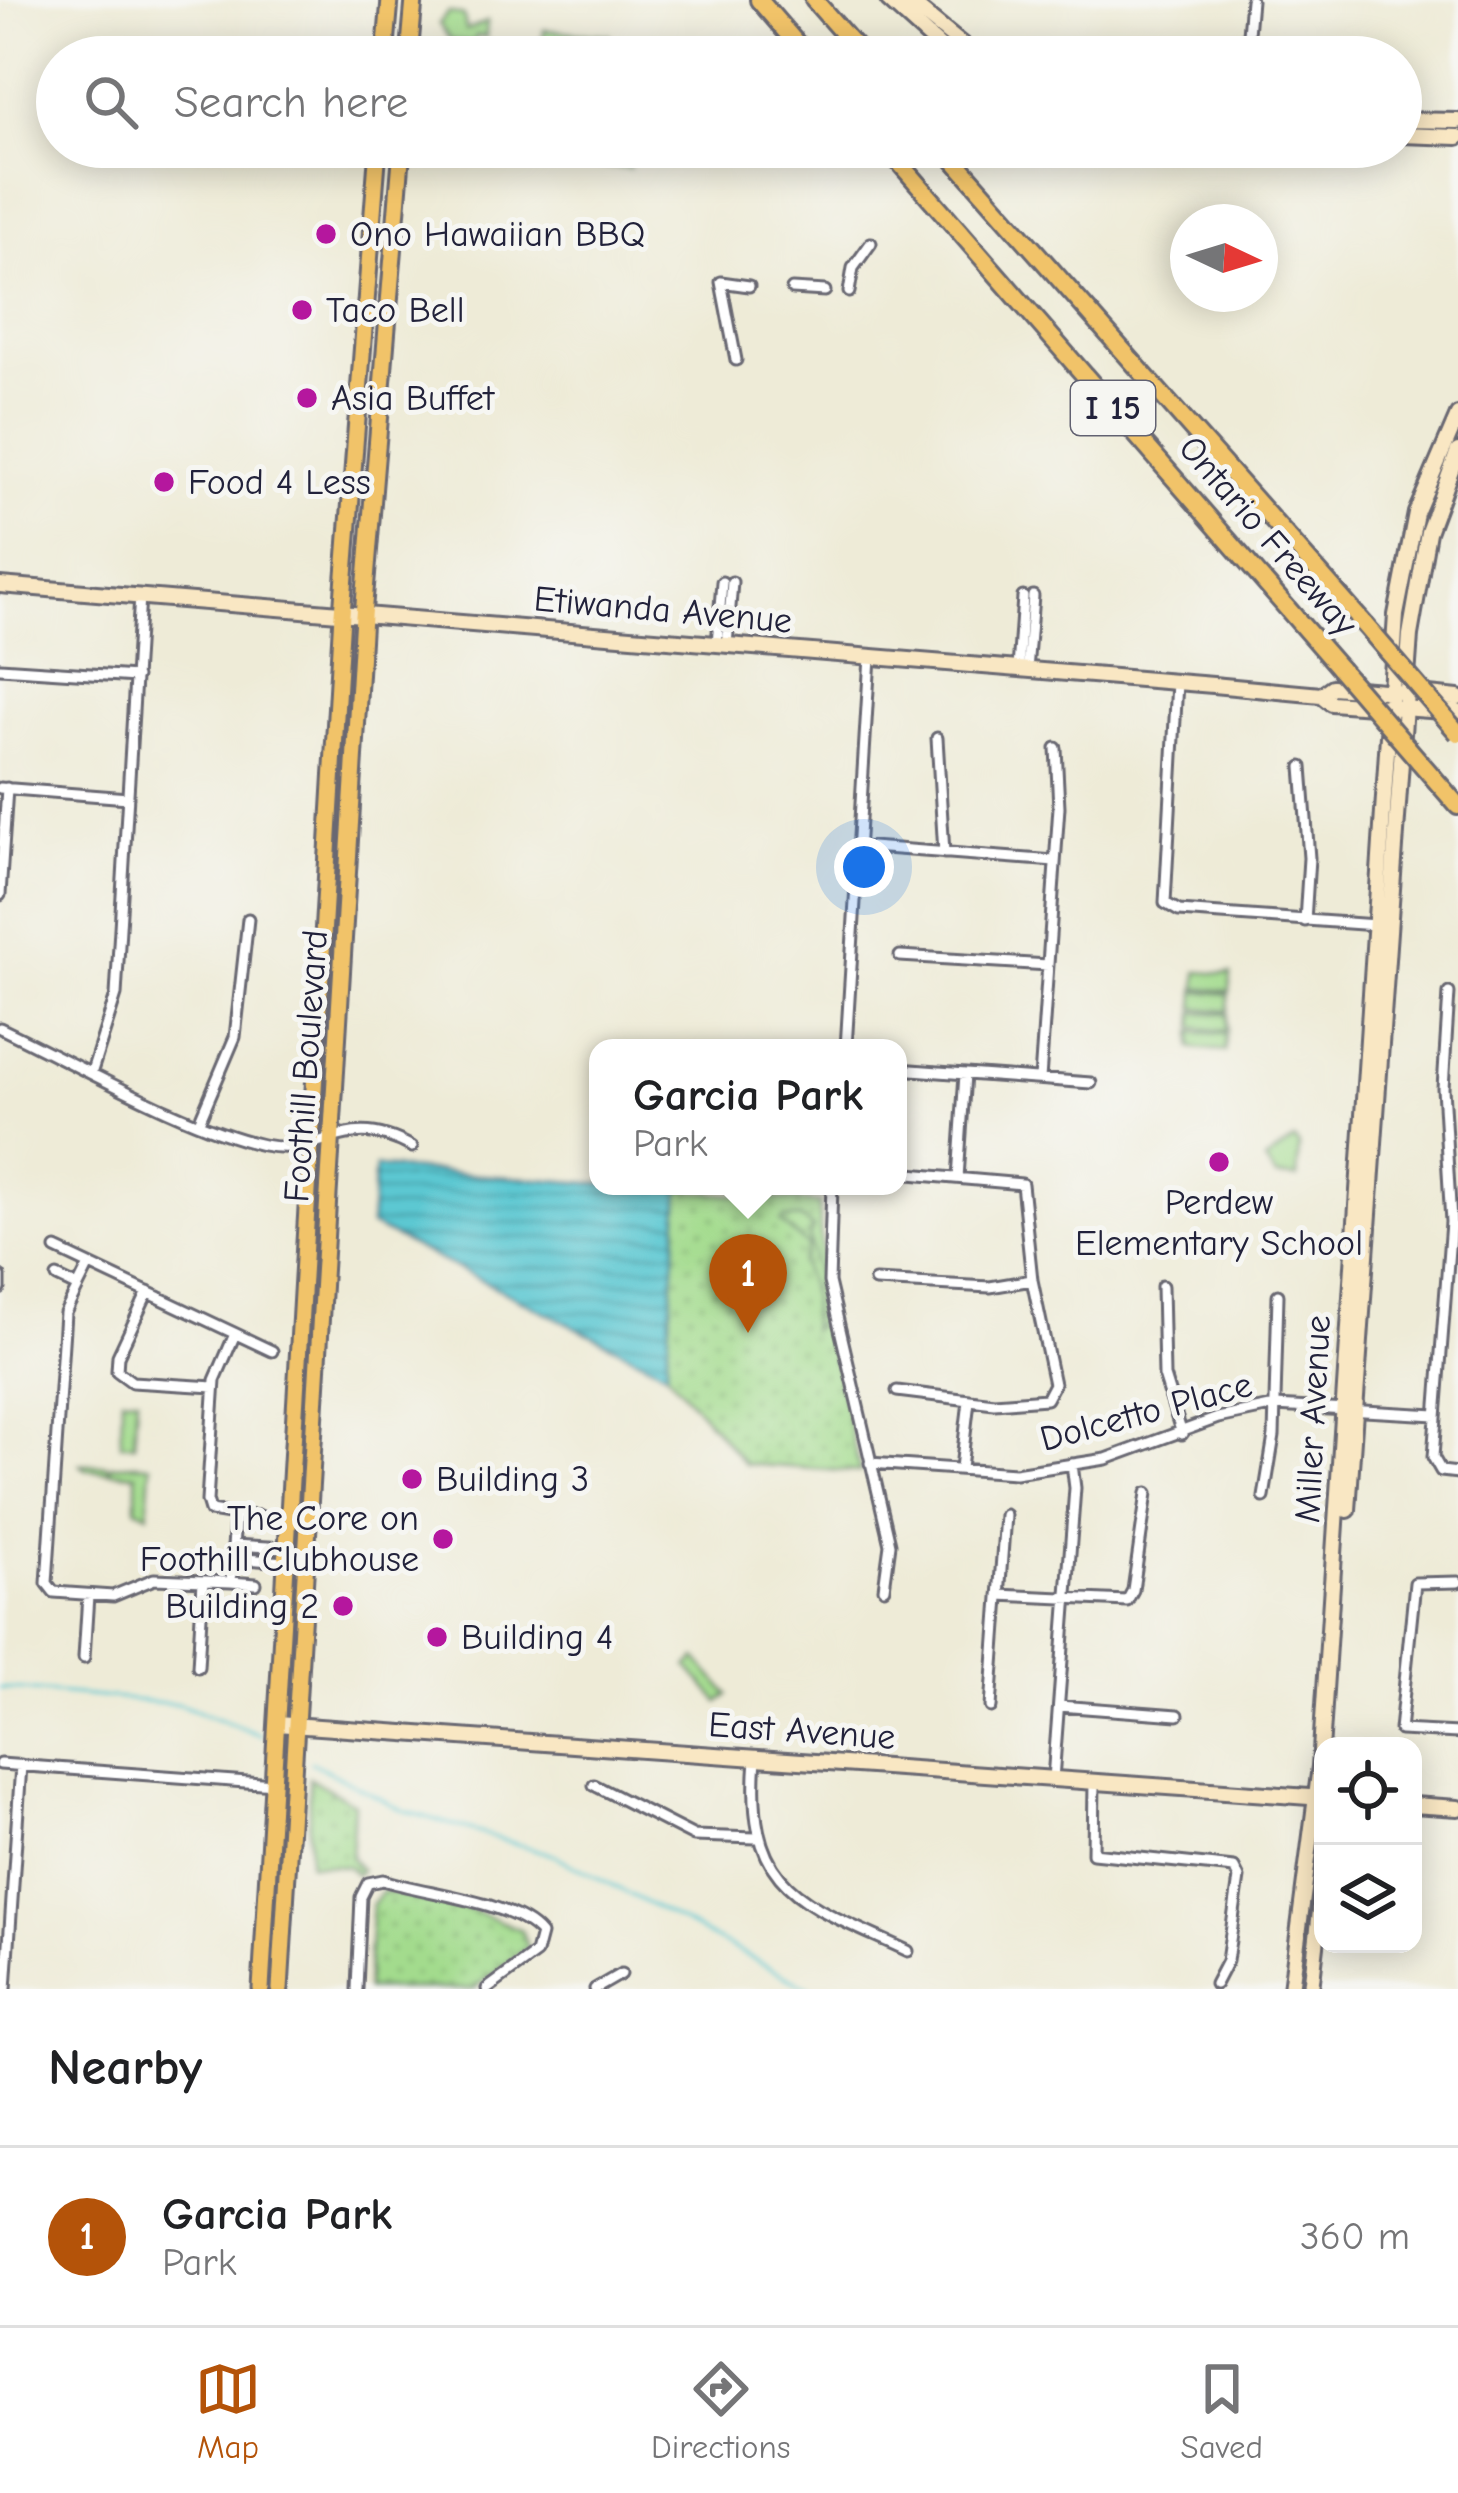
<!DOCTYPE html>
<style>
:root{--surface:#fff;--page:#f2f2f2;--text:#202124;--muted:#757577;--line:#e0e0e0;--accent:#b45309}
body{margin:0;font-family:"Comic Neue",sans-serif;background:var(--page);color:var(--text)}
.controls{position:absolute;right:36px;bottom:36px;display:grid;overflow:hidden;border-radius:24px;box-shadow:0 6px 30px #0003}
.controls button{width:108px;height:108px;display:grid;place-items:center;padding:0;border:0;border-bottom:3px solid var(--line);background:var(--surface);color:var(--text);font:60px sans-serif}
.compass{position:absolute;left:1170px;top:204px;width:108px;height:108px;border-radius:50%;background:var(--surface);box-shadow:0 6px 30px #0003;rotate:94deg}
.you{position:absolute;left:864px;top:867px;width:42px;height:42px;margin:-30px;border:9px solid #fff;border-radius:50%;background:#1a73e8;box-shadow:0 0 0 18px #1a73e833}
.badge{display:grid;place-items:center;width:78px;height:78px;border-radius:50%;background:var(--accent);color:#fff;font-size:39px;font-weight:700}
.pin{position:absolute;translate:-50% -99px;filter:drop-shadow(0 3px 6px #0008)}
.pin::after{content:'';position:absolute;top:63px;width:42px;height:36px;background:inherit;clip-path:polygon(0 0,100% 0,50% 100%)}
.popup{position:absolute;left:589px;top:1039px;width:318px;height:156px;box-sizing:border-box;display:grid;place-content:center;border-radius:24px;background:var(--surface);filter:drop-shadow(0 3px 9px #0005);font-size:39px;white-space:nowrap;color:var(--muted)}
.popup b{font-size:45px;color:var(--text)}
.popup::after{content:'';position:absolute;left:50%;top:100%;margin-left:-24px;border:24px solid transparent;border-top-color:var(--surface)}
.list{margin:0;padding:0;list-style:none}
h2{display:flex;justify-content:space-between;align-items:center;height:156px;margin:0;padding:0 48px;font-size:51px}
h2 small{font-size:39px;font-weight:400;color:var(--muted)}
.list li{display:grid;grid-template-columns:78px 1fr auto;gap:36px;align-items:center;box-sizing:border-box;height:180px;padding:0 48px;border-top:3px solid var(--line)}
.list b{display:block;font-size:45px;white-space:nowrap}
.list p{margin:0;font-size:39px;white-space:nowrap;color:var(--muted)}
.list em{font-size:39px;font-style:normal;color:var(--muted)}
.icon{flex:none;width:66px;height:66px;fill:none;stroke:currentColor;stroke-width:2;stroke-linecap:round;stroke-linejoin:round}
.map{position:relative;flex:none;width:1458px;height:1989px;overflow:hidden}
.search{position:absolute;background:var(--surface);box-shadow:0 6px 30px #0003;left:36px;right:36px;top:36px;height:132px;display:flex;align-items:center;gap:30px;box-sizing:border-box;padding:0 42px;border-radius:66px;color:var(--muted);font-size:45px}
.sheet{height:336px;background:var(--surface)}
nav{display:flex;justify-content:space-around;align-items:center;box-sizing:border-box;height:168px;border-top:3px solid var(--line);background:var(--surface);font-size:33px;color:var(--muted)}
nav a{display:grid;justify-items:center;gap:6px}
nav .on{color:var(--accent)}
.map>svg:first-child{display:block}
.grass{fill:#a3db8d;stroke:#627e64;stroke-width:3}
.park{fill:url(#park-dots);stroke:#627e64;stroke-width:3}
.garden{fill:url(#garden-furrows);stroke:#627e64;stroke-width:3}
.water{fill:url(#water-rules);stroke:#3e7586;stroke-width:3}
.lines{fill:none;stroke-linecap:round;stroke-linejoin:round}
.stream{stroke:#5bc8d2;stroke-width:3}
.street-casing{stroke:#696872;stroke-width:15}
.secondary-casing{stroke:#696872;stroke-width:20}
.primary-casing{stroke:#696872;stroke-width:21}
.highway-casing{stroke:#696872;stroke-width:22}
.street{stroke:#fff;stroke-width:9}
.secondary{stroke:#f9e7c3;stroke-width:14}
.primary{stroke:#f1c369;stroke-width:15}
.highway{stroke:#f1c369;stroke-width:16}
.highway-bridge-casing{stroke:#696872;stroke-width:22;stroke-linecap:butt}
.highway-bridge{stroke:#f1c369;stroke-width:16}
.poi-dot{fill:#b5179e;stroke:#f6f6f2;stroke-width:4.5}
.labels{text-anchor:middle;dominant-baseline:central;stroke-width:10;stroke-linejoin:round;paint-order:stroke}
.shield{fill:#f6f6f2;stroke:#626272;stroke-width:3}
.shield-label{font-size:33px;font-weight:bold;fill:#22223b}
.poi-label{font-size:36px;fill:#22223b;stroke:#f6f6f2;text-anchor:start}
.street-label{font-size:36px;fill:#22223b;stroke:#f6f6f2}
</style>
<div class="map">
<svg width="1458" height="1989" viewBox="0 0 1458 1989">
<defs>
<pattern id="park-dots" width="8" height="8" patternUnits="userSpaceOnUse" patternTransform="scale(3)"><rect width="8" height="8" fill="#a3db8d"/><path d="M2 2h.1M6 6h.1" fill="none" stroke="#8cbc7b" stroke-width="1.8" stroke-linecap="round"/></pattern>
<pattern id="garden-furrows" width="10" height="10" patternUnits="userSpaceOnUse" patternTransform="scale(3)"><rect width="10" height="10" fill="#a3db8d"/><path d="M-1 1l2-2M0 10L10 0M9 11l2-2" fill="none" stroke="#8cbc7b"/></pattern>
<pattern id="water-rules" width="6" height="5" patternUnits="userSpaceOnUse" patternTransform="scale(3)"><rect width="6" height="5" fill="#5bc8d2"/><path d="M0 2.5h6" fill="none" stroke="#4ba2ac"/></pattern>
</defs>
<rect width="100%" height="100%" fill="#f6f6f2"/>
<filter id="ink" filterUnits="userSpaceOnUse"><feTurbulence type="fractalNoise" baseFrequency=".00833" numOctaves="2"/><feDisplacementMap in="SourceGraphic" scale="24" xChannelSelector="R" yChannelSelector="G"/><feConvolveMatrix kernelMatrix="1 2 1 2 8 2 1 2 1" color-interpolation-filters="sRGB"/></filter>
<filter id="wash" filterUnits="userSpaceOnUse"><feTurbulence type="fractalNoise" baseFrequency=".004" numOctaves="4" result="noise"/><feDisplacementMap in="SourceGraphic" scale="48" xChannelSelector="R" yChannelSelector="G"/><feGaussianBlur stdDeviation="2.7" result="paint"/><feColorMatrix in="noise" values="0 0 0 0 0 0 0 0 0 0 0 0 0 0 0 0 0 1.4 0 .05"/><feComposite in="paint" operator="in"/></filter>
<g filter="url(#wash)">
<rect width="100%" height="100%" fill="#eeebd7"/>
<path class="grass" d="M448,12L464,16L466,30L487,22L486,37L476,36L475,42L450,40L439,24Z
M544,30L610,35L609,51L583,49L581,57H541Z
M1198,972L1231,974L1230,991L1197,988Z
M1196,991L1229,994L1228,1011L1195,1008Z
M1195,1012L1228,1014L1227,1031L1194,1028Z
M1193,1032L1226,1034L1225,1051L1192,1048Z
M1294,1140L1299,1146L1297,1178L1276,1177L1265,1161Z
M137,1397L134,1444H121L122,1398Z
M136,1464L151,1465L148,1514L136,1508V1474L86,1470L81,1465H107L110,1470L112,1465Z
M697,1659L728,1694L719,1702L688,1667Z"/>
<path class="park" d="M680,1190L819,1203L824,1316L860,1472L745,1464L666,1372Z
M309,1778L354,1803L351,1858L361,1870L356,1875L347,1866L309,1864Z
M383,1891L475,1911L521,1930L527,1947L474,1989H366L372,1904Z"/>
<path class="garden" d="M428,147L529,156L530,147H537V157L546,158L548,147H555L562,157L615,161L624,147H631L629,169L428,152Z
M784,1218H800L813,1228L809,1236L824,1316L811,1330V1289L801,1263L808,1246L780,1222Z"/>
<path class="water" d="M375,1167L680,1190L666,1372L370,1225Z"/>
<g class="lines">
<path class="stream" d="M0,1688L178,1704L261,1735
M311,1762L402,1810L554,1855L811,1989"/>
</g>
</g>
<g filter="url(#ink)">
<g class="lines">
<defs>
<path id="street" d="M1246,57L1251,0
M792,289L825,291
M849,292L853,268L871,243
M736,360L721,282L749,286
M717,644L722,582
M727,645L732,582
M0,668L136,677
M1018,669L1023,597
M1027,670L1033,596
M1177,682L1165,903L1179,911L1376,925
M937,738L944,853
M1302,767L1309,858L1305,921
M0,788L128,798
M858,846L1055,861
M0,895L7,788
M900,956L1048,965
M1449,993L1443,1088L1451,1222L1433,1457L1441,1471L1458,1473
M0,1028C74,1063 186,1128 263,1145C326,1158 344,1109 412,1147
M846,1048L870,657
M898,1069L1091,1083
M92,1071L116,995L140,595
M1040,1079L1059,807L1056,748
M199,1122L235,1037L248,919
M958,1178L965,1074
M832,1186L829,1282L890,1544L884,1588
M56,1249L272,1351
M89,1265L65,1313L47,1583L54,1592L113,1596L154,1579L231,1582L235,1515L210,1511L207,1501L215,1380L235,1334
M0,1276V1289
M57,1277L78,1287
M875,1281L990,1287L1032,1280
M1162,1286L1164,1376L1182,1434
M148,1292L118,1356L117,1371L132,1382L214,1387
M897,1391L994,1403L1046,1399L1054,1384L1032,1280L1022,1184L898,1173
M870,1463L1015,1473L1106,1459L1218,1418L1275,1406L1436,1415
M961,1468L969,1401
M1264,1497L1274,1436L1278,1295
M235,1515L260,1516
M233,1545L287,1548
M232,1558L286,1562
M231,1582L256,1584
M1458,1582L1415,1583L1400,1730L1458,1733
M999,1595L1127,1601L1133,1590L1147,1493
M84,1658L88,1595
M198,1667L203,1581
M1059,1706L1178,1715
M991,1707L1005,1515
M756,1758C745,1892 801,1901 908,1951
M0,1764L274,1784
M1053,1779L1075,1488L1072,1464
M1094,1782L1093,1853L1234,1868L1239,1878L1227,1961L1215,1984
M594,1785L694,1836L756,1838
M6,1989L21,1765
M357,1989L361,1897L368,1883L383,1880C425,1894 514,1901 541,1934L536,1953L487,1989
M595,1989L621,1974"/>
<path id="secondary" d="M888,0L951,57
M907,0L977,57
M1401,120L1458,121
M1401,135L1458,137
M0,585L1213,685L1321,695L1331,703L1458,712
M1419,694L1458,698
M1321,695L1332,687L1397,692
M1348,1510L1410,635L1428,532L1458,451
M277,1724L1323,1798
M1413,1805L1458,1808
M1291,1989L1320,1766L1396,615L1416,513L1458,415
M1311,1989L1323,1885"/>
<path id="primary" d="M385,57L390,0
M409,57L414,0
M261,1989L342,614L378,147
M280,1989L363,616L402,147"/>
<path id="highway" d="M759,0L808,57
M814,0L864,57
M886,147L1340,669
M943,147L1365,625
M1419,761L1458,806"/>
</defs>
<use href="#street" class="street-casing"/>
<use href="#secondary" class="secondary-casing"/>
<use href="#primary" class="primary-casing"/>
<use href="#highway" class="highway-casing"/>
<use href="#street" class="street"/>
<use href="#secondary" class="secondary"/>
<use href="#primary" class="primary"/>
<use href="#highway" class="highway"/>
<defs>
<path id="highway-bridge" d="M1365,625L1458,733
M1340,669L1419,761"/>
</defs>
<use href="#highway-bridge" class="highway-bridge-casing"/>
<use href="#highway-bridge" class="highway-bridge"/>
</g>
</g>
<g class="poi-dot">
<circle cx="326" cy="234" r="12"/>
<circle cx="302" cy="310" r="12"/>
<circle cx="307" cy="398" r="12"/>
<circle cx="164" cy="482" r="12"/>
<circle cx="1219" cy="1162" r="12"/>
<circle cx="412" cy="1479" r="12"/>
<circle cx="443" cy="1539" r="12"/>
<circle cx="343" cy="1606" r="12"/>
<circle cx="437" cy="1637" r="12"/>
</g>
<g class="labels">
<rect class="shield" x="1071" y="381" width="84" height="54" rx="9"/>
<g class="shield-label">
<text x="1113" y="408">I 15</text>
</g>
<g class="poi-label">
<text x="350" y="234">Ono Hawaiian BBQ</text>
<text x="326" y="310">Taco Bell</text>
<text x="331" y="398">Asia Buffet</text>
<text x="188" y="482">Food 4 Less</text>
<text x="1219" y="1202" text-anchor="middle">Perdew<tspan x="1219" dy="41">Elementary School</tspan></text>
<text x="436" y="1479">Building 3</text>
<text x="419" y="1518" text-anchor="end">The Core on<tspan x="419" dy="41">Foothill Clubhouse</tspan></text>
<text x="319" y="1606" text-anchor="end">Building 2</text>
<text x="461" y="1637">Building 4</text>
</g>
<g class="street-label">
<text transform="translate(1268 536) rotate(49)">Ontario Freeway</text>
<text transform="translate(663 610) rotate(5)">Etiwanda Avenue</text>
<text transform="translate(306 1066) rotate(-86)">Foothill Boulevard</text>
<text transform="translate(1146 1412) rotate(-15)">Dolcetto Place</text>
<text transform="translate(1313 1419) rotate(-87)">Miller Avenue</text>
<text transform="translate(802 1731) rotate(4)">East Avenue</text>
</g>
</g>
</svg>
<div class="controls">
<button><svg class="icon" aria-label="locate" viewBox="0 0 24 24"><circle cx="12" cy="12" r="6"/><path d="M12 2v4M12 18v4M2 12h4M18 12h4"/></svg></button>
<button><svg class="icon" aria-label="layers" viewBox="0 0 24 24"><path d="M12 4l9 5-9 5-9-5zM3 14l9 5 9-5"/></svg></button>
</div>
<svg class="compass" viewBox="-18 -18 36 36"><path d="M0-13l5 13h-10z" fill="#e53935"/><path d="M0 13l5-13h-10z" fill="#757577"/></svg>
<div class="you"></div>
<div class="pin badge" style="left:748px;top:1333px">1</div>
<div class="popup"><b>Garcia Park</b>Park</div>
<div class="search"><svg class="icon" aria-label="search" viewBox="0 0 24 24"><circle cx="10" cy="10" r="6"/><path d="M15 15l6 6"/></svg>Search here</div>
</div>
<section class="sheet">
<h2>Nearby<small></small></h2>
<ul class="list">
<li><span class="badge">1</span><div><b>Garcia Park</b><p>Park</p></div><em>360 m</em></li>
</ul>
</section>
<nav>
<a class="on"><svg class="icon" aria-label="map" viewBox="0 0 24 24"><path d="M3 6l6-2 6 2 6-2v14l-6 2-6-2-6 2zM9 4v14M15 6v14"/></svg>Map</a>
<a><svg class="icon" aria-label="directions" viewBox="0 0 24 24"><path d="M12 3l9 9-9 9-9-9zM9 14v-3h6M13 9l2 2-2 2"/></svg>Directions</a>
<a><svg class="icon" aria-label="saved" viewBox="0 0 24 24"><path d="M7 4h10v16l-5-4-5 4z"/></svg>Saved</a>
</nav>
